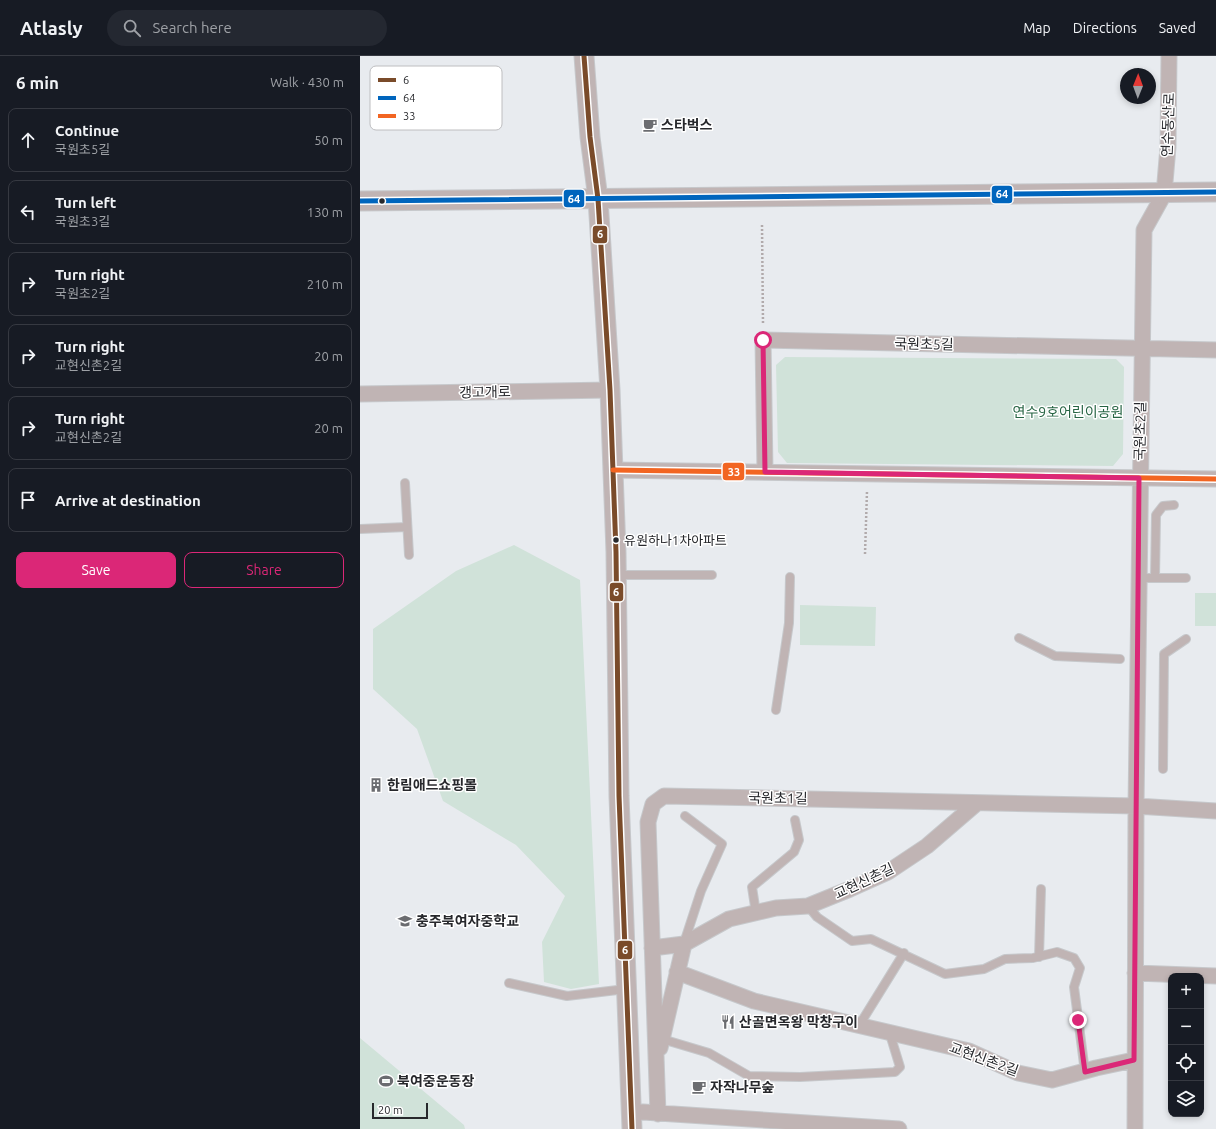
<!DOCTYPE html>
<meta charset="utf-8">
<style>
:root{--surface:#171b24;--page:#242831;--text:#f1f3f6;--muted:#9ea1a6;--line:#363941;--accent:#db2777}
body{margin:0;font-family:Ubuntu,"Noto Sans KR",sans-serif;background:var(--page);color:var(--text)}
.controls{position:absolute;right:12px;bottom:12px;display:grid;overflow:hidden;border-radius:8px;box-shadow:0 2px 6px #0003}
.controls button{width:36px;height:36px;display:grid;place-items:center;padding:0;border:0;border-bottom:1px solid var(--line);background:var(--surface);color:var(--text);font:20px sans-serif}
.compass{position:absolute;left:760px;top:12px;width:36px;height:36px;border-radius:50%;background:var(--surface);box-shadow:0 2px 6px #0003;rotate:1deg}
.scale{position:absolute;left:12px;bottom:10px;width:56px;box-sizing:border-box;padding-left:4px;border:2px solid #27282c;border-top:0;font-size:11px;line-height:14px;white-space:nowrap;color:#27282c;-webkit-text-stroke:3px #fff;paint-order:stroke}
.stop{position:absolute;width:12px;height:12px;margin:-9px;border:3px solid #db2777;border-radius:50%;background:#fff}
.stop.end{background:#db2777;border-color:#fff;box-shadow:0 1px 4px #0008}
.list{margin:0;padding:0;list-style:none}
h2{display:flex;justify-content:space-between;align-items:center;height:52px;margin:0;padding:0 16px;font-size:17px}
h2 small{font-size:13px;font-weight:400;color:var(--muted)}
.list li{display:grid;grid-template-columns:26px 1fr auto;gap:12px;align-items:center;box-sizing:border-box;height:64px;margin:0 8px 8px;padding:0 8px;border:1px solid var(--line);border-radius:8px}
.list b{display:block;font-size:15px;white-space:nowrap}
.list p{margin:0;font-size:13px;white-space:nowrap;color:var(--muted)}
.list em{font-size:13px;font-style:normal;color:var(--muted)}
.actions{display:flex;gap:8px;padding:12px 16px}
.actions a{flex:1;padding:9px 0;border:1px solid var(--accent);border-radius:8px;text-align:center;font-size:14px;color:var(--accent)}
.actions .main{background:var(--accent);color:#fff}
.icon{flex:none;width:22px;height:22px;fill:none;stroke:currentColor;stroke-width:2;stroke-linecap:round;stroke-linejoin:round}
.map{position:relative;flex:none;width:856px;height:1073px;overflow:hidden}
header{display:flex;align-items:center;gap:24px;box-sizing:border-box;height:56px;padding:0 20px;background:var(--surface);border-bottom:1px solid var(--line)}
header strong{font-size:19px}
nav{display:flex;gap:22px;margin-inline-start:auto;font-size:14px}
.search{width:280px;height:36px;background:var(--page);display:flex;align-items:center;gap:10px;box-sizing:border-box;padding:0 14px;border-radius:22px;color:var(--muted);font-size:15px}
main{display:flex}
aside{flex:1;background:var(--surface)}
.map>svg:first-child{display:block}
.green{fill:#d0e2d9}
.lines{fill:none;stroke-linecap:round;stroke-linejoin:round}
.service-casing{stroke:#c6c8cb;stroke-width:10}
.minor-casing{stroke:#c6c8cb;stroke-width:17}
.tertiary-casing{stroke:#c6c8cb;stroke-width:21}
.path{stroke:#b1aaab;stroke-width:2.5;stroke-dasharray:2 2;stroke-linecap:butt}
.service{stroke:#c0b4b4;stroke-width:8}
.minor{stroke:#c0b4b4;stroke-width:15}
.tertiary{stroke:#c0b4b4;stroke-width:19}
.bus-1-casing{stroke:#fff;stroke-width:8}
.bus-2-casing{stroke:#fff;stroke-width:8}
.bus-3-casing{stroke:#fff;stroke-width:8}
.bus-1{stroke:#7a4b2a;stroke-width:5}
.bus-2{stroke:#0065bd;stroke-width:5}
.bus-3{stroke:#f26522;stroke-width:5}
.route{stroke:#db2777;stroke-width:5}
.bus-dot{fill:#27282c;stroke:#fff;stroke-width:1.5}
.labels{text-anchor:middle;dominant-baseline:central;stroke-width:3;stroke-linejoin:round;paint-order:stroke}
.bus-label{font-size:13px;fill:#27282c;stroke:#fff;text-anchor:start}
.poi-label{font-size:14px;font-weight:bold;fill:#27282c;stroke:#fff;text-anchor:start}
.street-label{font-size:14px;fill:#27282c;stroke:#fff}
.park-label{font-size:14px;fill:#276544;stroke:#fff}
.key{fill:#fff;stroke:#bebec0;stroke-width:1}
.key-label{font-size:11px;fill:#27282c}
.line-badge{stroke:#fff;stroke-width:1.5}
.badge-label{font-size:11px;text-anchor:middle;font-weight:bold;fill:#fff}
</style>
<header>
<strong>Atlasly</strong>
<div class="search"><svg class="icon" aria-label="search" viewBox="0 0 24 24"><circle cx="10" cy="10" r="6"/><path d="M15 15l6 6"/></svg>Search here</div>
<nav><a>Map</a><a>Directions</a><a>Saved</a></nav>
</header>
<main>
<aside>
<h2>6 min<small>Walk · 430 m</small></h2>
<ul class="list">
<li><svg class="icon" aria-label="ahead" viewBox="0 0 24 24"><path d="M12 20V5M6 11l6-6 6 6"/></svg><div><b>Continue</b><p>국원초5길</p></div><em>50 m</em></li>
<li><svg class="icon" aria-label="left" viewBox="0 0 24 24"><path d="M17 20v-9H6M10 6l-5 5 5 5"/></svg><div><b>Turn left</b><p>국원초3길</p></div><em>130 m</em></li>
<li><svg class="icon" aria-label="right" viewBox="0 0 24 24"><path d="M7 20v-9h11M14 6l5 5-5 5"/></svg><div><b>Turn right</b><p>국원초2길</p></div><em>210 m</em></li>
<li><svg class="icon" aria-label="right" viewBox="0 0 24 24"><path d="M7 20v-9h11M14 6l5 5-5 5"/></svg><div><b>Turn right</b><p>교현신촌2길</p></div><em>20 m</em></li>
<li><svg class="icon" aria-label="right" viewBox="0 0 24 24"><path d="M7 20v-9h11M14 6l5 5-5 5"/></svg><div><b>Turn right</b><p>교현신촌2길</p></div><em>20 m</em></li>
<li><svg class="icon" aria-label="arrive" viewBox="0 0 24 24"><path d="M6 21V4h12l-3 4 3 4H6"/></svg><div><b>Arrive at destination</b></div></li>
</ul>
<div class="actions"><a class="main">Save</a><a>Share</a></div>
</aside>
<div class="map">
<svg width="856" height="1073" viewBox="0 0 856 1073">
<rect width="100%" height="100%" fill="#e8ebef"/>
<path class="green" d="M425,301L756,303L764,311L763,398L753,410L427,407L418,396L416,309Z
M154,489L220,524L239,928L211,933L184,926L182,886L205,840L156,789L83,745L57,673L13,633V573L96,515Z
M835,537H856V570H835Z
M440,549L516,551L515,590L440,589Z
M0,982L104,1069L105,1073H0Z"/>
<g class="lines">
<defs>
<path id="service" d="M45,427L49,499
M0,473L47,471
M257,519H352
M779,522H826
M795,522L796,459L803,450L814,449
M659,582L695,600L760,603
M416,654L429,567L430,521
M803,713L804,598L826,583
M448,850L457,861L492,885L511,883L585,918L624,913L645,903L673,902L697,896L714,902L720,912L714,931L725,1016
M396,857L392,831L434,796L439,784L435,764
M324,887L341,835L362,788L325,760
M679,901L681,833
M149,927L207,940L266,933
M500,968L544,897
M302,983L349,997L389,1020L440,1021L535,1016L540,1011L529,975"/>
<path id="minor" d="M0,338L250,334
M253,414L856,423
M405,416L403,284L856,294
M292,892L324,888L369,863L416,852L448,850L490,833L528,816L567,790L617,747
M317,916L394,945L609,995L658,1017L692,1024L736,1012L774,1004
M775,917L856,920
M300,992L324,888
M272,1057L283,1056L539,1073
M298,1058L288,766L293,748L304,740L776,750L856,755
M775,1073L776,750L784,174L804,138L808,91L809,0"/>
<path id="tertiary" d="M224,0L230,81L238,143L250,334L256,496L259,740L272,1073
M0,145L856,136"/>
</defs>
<use href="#service" class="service-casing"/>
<use href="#minor" class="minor-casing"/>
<use href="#tertiary" class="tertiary-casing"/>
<path class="path" d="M402,169L403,268
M505,498L507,435"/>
<use href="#service" class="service"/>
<use href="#minor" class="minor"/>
<use href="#tertiary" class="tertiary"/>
<defs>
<path id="bus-1" d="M224,0L230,81L238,143L250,334L256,496L259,740L272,1073"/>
<path id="bus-2" d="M0,145L856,136"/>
<path id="bus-3" d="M253,414L856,423"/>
</defs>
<use href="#bus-1" class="bus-1-casing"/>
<use href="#bus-2" class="bus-2-casing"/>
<use href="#bus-3" class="bus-3-casing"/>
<use href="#bus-1" class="bus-1"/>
<use href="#bus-2" class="bus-2"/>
<use href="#bus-3" class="bus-3"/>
</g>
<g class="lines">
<path class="route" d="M403,284L405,416L779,422L774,1004L725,1016L718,964"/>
</g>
<defs>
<symbol id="cafe-bare" viewBox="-9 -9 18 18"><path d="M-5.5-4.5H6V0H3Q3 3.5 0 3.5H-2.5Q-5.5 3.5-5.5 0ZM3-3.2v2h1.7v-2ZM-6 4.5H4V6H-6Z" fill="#6b6c70" stroke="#fff" stroke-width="2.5" paint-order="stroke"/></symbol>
<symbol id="building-bare" viewBox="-9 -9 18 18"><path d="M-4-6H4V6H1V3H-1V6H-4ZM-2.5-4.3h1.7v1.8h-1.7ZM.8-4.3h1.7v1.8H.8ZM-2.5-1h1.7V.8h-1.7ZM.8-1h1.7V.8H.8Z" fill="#6b6c70" stroke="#fff" stroke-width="2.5" paint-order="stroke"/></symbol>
<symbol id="school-bare" viewBox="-9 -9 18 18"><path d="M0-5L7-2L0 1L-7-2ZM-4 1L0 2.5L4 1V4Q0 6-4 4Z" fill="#6b6c70" stroke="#fff" stroke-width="2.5" paint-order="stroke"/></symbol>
<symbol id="restaurant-bare" viewBox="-9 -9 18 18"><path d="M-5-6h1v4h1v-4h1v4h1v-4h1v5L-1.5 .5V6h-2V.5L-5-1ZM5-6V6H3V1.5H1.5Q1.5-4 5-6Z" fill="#6b6c70" stroke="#fff" stroke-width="2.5" paint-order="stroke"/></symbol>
<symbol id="stadium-bare" viewBox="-9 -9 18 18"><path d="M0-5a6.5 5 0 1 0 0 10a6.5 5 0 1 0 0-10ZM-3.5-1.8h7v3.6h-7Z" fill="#6b6c70" stroke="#fff" stroke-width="2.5" paint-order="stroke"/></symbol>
</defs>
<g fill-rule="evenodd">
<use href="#cafe-bare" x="280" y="59" width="20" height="20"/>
<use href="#building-bare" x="6" y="719" width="20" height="20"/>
<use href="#school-bare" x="35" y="855" width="20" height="20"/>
<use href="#restaurant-bare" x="358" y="956" width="20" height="20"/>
<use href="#stadium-bare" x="16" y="1015" width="20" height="20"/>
<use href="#cafe-bare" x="329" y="1021" width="20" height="20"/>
</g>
<g class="bus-dot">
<circle cx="22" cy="145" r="3.5"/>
<circle cx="256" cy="484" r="3.5"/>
</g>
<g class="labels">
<g class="bus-label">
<text x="264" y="484">유원하나1차아파트</text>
</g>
<g class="poi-label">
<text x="301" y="69">스타벅스</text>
<text x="27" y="729">한림애드쇼핑몰</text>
<text x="56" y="865">충주북여자중학교</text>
<text x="379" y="966">산골면옥왕 막창구이</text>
<text x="37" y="1025">북여중운동장</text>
<text x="350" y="1031">자작나무숲</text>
</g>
<g class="street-label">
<text transform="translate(808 69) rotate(-88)">연수동산로</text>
<text transform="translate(564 288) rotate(1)">국원초5길</text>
<text transform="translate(125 336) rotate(-1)">갱고개로</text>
<text transform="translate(780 375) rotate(-89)">국원초2길</text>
<text transform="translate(418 742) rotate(1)">국원초1길</text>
<text transform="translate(504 825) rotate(-25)">교현신촌길</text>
<text transform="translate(624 1003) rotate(20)">교현신촌2길</text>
</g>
<g class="park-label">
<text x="708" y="356">연수9호어린이공원</text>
</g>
</g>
<rect x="10" y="10" width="132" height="64" rx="6" class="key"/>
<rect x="18" y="22" width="18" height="4" fill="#7a4b2a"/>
<rect x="18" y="40" width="18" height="4" fill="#0065bd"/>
<rect x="18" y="58" width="18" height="4" fill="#f26522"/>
<g class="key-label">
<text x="43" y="28">6</text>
<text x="43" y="46">64</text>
<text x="43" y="64">33</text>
</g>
<g class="line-badge">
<rect x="631" y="129" width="22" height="19" rx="4" fill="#0065bd"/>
<rect x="203" y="133" width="22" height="19" rx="4" fill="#0065bd"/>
<rect x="232" y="169" width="16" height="19" rx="4" fill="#7a4b2a"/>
<rect x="362" y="406" width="23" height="19" rx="4" fill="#f26522"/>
<rect x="249" y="526" width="15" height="20" rx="4" fill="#7a4b2a"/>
<rect x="257" y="884" width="16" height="20" rx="4" fill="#7a4b2a"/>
</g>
<g class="badge-label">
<text x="642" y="142">64</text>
<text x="214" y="147">64</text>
<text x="240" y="182">6</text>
<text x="374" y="420">33</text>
<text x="256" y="540">6</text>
<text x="265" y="898">6</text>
</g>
</svg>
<div class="controls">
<button>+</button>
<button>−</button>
<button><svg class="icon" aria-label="locate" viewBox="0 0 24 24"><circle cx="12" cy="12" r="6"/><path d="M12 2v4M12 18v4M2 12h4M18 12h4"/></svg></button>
<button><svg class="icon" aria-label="layers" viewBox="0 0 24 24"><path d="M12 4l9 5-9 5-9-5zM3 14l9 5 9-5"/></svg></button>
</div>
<svg class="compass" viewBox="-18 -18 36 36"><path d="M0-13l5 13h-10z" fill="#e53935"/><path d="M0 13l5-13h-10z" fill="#9ea1a6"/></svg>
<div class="scale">20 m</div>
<div class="stop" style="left:403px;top:284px"></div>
<div class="stop end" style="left:718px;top:964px"></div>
</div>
</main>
